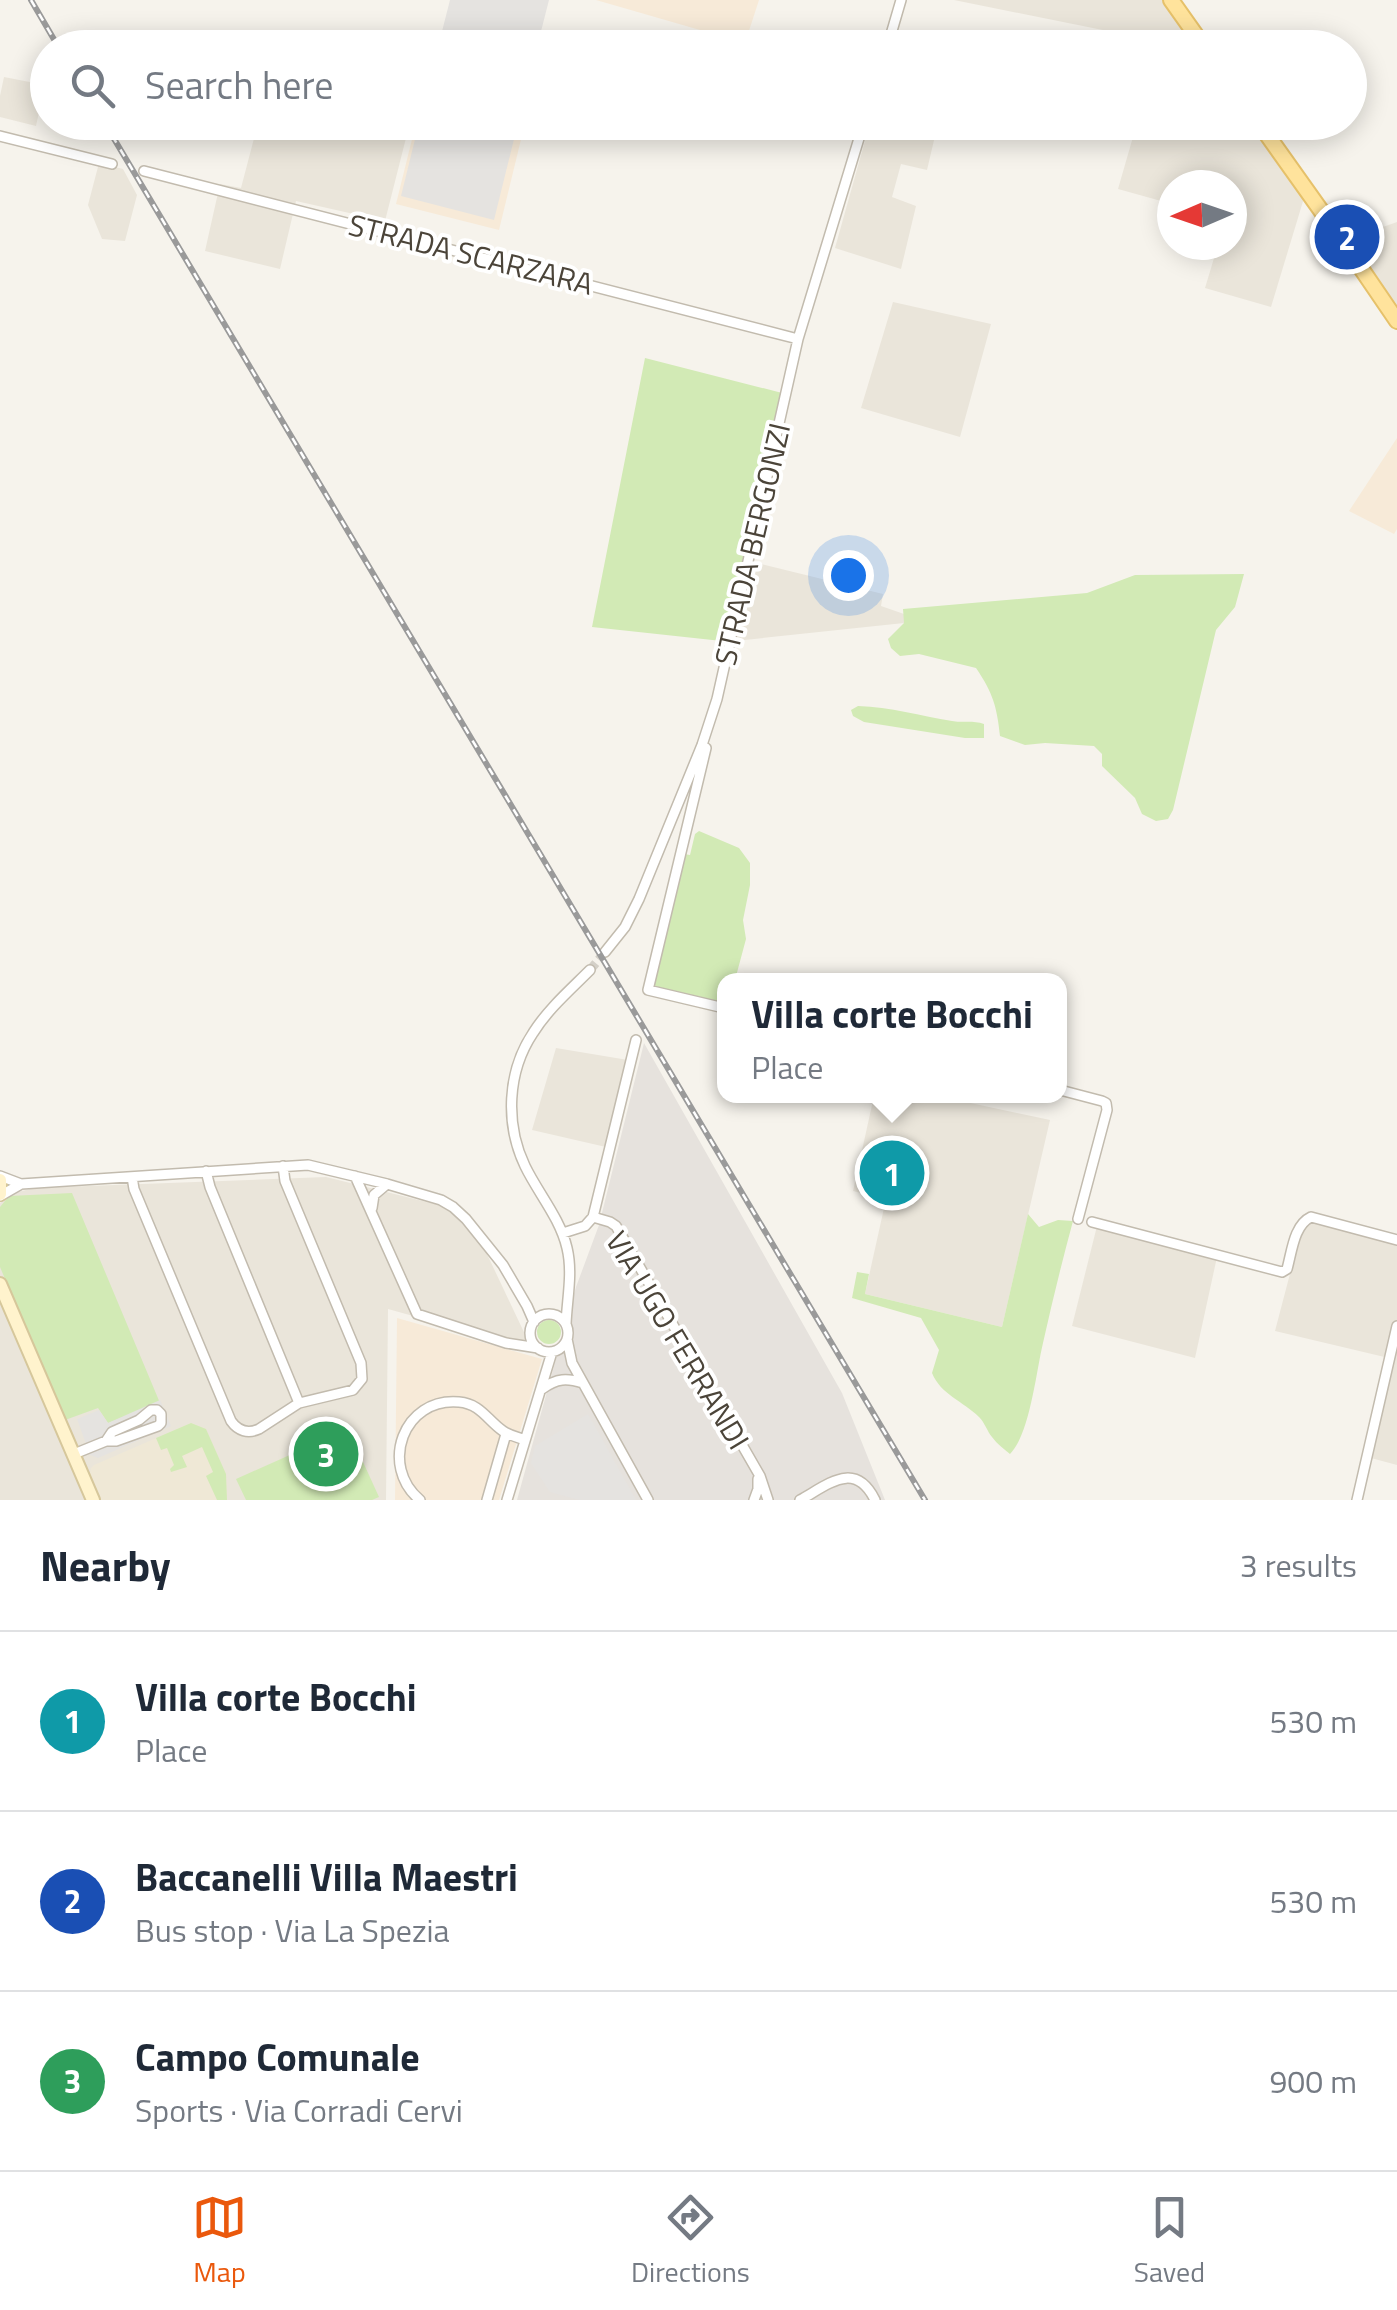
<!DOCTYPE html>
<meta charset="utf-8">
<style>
:root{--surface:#fff;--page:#f2f2f3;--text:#1f2937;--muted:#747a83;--line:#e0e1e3;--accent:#ea580c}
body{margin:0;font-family:"Titillium Web",sans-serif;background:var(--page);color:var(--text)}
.compass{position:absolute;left:1157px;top:170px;width:90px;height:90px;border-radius:50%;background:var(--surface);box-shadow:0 5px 25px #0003;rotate:268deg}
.you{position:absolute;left:848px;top:575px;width:35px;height:35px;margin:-25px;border:8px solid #fff;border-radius:50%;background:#1a73e8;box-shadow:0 0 0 15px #1a73e833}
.badge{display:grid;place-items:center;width:65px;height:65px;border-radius:50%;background:var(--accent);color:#fff;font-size:32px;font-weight:700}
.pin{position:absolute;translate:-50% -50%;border:5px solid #fff;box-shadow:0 2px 10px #0006}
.popup{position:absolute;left:717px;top:973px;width:350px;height:130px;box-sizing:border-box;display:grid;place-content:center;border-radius:20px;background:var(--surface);filter:drop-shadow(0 2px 8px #0005);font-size:32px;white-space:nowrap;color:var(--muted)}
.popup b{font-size:38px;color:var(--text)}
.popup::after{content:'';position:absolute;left:50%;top:100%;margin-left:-20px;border:20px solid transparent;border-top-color:var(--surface)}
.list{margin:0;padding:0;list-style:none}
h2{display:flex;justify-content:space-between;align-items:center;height:130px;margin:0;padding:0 40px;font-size:42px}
h2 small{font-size:32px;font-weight:400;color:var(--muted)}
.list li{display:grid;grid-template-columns:65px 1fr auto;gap:30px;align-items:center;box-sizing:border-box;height:180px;padding:0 40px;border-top:2px solid var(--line)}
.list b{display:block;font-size:38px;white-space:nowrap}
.list p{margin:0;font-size:32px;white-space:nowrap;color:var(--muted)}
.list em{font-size:32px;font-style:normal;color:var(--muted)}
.icon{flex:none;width:55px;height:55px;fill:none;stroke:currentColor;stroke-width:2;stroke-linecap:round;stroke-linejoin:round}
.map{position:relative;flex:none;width:1397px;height:1500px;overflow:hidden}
.search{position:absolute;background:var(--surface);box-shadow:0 5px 25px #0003;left:30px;right:30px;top:30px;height:110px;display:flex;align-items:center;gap:25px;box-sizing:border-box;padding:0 35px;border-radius:55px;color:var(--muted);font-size:38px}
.sheet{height:670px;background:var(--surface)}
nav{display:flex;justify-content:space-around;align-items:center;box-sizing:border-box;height:140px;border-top:2px solid var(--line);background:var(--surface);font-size:28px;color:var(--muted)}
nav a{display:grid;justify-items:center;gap:5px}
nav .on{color:var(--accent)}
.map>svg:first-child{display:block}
.residential{fill:#eae5da}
.commercial{fill:#f7ead8}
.industrial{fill:#e6e2dd}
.education{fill:#efe8d6}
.green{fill:#d2eab5}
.parking{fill:#e5e3e0}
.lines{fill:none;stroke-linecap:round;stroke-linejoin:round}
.street-tunnel{stroke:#d4d0c8;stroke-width:9;stroke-dasharray:9 4.5;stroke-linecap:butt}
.street-casing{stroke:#c2bbae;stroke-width:12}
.secondary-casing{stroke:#d6c79b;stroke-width:16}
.primary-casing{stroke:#e6c16a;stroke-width:18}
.street{stroke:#fff;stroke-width:9}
.secondary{stroke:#fff3cd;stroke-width:12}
.primary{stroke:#ffe39c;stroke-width:14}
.rail-casing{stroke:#9a9a9a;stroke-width:6}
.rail{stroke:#fff;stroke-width:2.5;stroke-dasharray:8;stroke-linecap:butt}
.labels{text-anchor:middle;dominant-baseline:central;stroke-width:8;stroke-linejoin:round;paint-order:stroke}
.street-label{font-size:30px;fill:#4b4439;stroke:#fff}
</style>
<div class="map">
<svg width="1397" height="1500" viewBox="0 0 1397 1500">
<rect width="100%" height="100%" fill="#f6f3ec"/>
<path class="residential" d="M954,0H1162L1196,47H1187Z
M4,77L45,85L36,126L0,117V96Z
M258,123H343L406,138L385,221L296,201L280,269L205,251L220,184L241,188Z
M870,123H913L911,130L935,136L927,170L901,164L892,197L916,206L901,269L835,248Z
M1137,123H1249L1304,198L1271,307L1205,288L1218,245H1232V185H1172V204L1118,189Z
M99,163L123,169L137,195L125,241L102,239L88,205Z
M1397,222V305L1349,239Z
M893,302L991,324L960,437L861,408Z
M753,562L883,594L881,606L904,614V623L735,641Z
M556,1048L628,1060L606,1147L532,1130Z
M874,1096H938L1050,1120L1002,1327L865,1294L886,1199L853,1191Z
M326,1177L467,1212L532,1349L388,1309L386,1500H0V1203L6,1195L34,1188Z
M1311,1221L1397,1243V1465L1371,1458L1393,1359L1275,1331L1302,1228Z
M1097,1226L1217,1257L1195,1358L1072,1326Z"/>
<path class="commercial" d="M596,0H759L745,43Z
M416,123H525L499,230L396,204Z
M1397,438V529L1394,534L1349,511Z
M397,1318L542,1359L499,1500H395Z"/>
<path class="industrial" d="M644,1043L842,1393L885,1500H517L576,1287L599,1225Z"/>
<path class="education" d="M191,1423L206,1429L226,1474L227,1500H100L89,1475L91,1468L94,1465Z"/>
<path class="green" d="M645,358L786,394L731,642L592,627Z
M1244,574L1235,607L1216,630L1173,810L1168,819L1156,821L1142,814L1135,798L1102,766V754L1094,746L1045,743L1025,745L1000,736C997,707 993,693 976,668L919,654L900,656L891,648L888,639L904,623L903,609L1087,593L1135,575Z
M858,706C890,707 921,716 952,721C963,723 973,720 984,724V738H965L864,722L853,716L851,710Z
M699,831L739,848L750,863V885L743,920L746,939L735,980H724V1006L652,988L684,854L690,855L695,834Z
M72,1193L160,1403L108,1423L98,1408L65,1420L0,1267V1207L9,1196Z
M1028,1214L1039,1227L1058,1220L1073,1221C1062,1262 1052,1302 1043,1343C1036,1372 1030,1434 1010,1454C1004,1449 997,1444 992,1437C987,1431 985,1423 979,1417C963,1401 941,1395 932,1373L939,1350L921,1318L852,1298L857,1272L869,1274L865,1294L1002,1327Z
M537 1332a12 12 0 1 1 24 0a12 12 0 1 1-24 0Z
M191,1423L206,1429L226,1474L227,1500H217L206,1476L213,1472L202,1447L182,1456L187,1467L171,1472L170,1469L174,1465L167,1448L161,1450L156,1438Z
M348,1429L379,1497L372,1500H246L236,1479Z"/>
<path class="parking" d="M450,0H549L537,47H438Z
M419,123H518L494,220L401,196Z
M160,1400L171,1426L98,1458L90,1455L77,1419L99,1410L108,1423Z
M588,1414L636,1500H579L550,1492L531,1463L535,1446Z"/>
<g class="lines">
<path class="street-tunnel" d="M590,970L605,952"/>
<defs>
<path id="street" d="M887,48L901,0
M0,136L112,164
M144,171L798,339
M706,748L648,990L724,1008
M605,952L625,927L639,899L702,745L717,699L798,339L864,122
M1060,1090L1102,1101L1106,1103L1107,1110L1078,1219
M206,1171L210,1187L299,1403
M0,1176L21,1184L0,1196
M355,1176L417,1314L506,1343L538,1348
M132,1177L134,1189L231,1421C238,1431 248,1434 259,1429L299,1403L353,1390L362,1379L361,1363L285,1181L283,1166
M21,1184L308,1165L387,1184L441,1200L453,1207L466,1219L503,1265L527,1306L534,1322
M372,1208L374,1195L387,1184
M593,1217L610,1222L616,1226L760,1476L768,1500
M1092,1222L1282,1272L1287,1269C1292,1251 1294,1225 1311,1217L1397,1240
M563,1233L585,1226L593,1217L636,1040
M530 1333a19 19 0 1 1 38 0a19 19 0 1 1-38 0Z
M566,1324C567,1299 573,1273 567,1248C560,1218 538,1193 525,1166C505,1124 507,1072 533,1033C548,1009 570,990 590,970
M567,1339L572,1363L648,1500
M542,1389C557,1378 567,1378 583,1383
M74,1454L106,1441H116L158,1426L161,1423V1414L157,1410H151L139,1420L112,1432L106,1441
M420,1500C379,1466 403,1397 459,1402C481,1404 487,1420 503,1431C510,1436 518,1437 525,1440
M487,1500L506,1434
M507,1500L552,1352
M754,1500L758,1489V1479
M800,1500C829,1484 855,1460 875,1500
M1357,1500L1397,1326"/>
<path id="secondary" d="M0,1180V1194
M0,1284L93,1500"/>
<path id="primary" d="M1171,0L1205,48
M1258,122L1337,233L1397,321"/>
</defs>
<use href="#street" class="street-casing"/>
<use href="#secondary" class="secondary-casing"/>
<use href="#primary" class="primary-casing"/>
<use href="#street" class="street"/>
<use href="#secondary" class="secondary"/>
<use href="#primary" class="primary"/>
<defs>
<path id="rail" d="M31,0L59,48
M104,122L925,1500"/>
</defs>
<use href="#rail" class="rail-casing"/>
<use href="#rail" class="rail"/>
</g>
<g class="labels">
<g class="street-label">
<text transform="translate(471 254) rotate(14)">STRADA SCARZARA</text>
<text transform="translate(752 544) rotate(-77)">STRADA BERGONZI</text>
<text transform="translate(678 1340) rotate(59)">VIA UGO FERRANDI</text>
</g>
</g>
</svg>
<svg class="compass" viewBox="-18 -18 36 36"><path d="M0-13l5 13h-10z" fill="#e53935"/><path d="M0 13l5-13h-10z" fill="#747a83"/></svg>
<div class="you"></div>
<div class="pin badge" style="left:892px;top:1173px;background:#0f9aa8">1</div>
<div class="popup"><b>Villa corte Bocchi</b>Place</div>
<div class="pin badge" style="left:1347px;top:237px;background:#1a4fb4">2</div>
<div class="pin badge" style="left:326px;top:1454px;background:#2e9e5b">3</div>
<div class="search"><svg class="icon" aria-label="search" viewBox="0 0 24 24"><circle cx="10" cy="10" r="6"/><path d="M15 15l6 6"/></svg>Search here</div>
</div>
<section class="sheet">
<h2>Nearby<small>3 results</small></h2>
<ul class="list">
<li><span class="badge" style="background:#0f9aa8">1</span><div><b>Villa corte Bocchi</b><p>Place</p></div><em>530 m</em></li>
<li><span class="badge" style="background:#1a4fb4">2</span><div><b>Baccanelli Villa Maestri</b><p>Bus stop · Via La Spezia</p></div><em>530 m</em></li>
<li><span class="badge" style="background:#2e9e5b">3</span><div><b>Campo Comunale</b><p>Sports · Via Corradi Cervi</p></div><em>900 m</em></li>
</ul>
</section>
<nav>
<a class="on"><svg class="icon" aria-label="map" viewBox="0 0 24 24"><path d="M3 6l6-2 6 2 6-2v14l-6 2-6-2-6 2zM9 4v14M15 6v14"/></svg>Map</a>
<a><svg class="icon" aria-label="directions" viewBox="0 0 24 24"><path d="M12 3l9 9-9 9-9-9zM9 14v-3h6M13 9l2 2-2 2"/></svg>Directions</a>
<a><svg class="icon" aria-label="saved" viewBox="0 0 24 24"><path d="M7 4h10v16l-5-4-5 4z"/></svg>Saved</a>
</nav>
